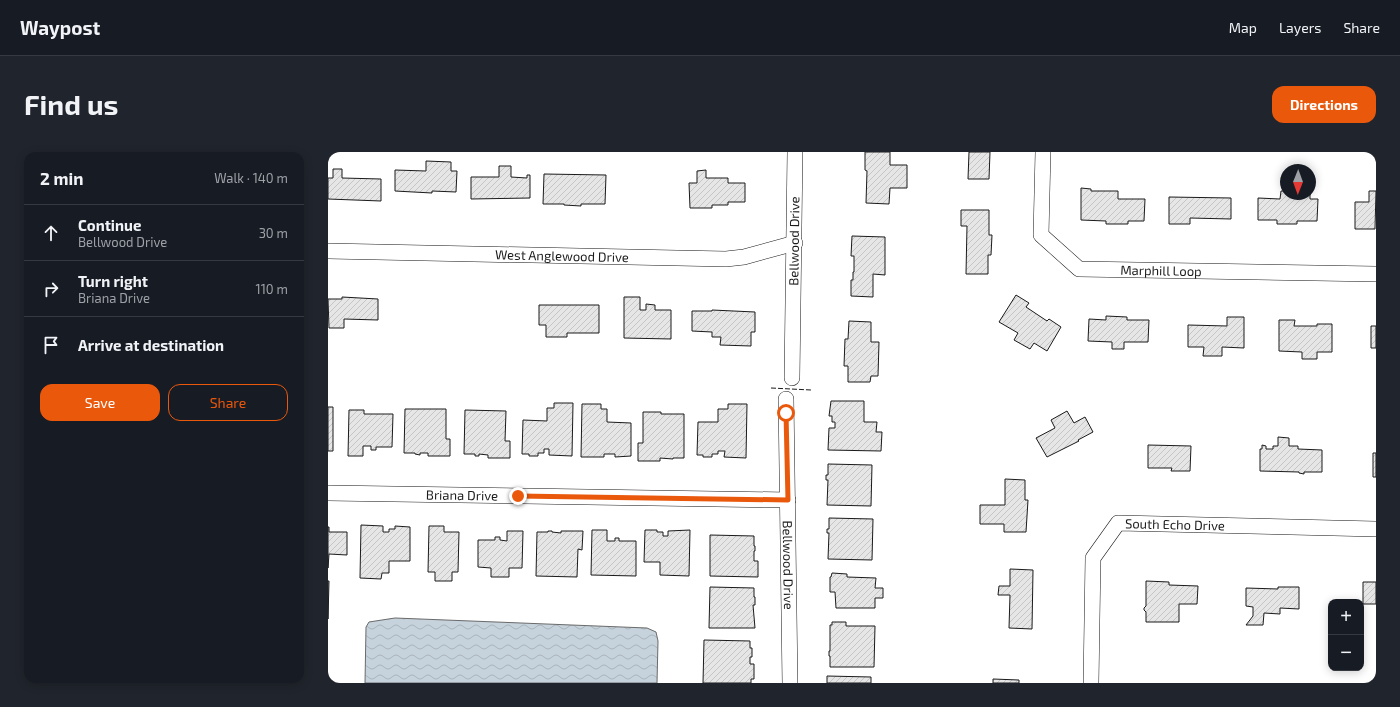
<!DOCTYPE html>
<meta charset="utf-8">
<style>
:root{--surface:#171b24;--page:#20242c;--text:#f1f3f6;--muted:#9ea1a6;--line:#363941;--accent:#ea580c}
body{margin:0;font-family:"Exo 2",sans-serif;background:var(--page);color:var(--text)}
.controls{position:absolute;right:12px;bottom:12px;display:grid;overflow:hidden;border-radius:8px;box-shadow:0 2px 10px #0003}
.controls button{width:36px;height:36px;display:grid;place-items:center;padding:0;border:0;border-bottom:1px solid var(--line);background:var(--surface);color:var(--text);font:20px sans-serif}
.compass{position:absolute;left:952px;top:12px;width:36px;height:36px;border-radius:50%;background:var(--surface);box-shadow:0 2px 10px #0003;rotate:181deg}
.stop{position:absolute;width:12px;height:12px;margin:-9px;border:3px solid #ea580c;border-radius:50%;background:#fff}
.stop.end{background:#ea580c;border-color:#fff;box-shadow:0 1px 4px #0008}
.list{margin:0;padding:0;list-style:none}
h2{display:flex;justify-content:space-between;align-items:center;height:52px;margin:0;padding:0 16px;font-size:17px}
h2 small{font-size:13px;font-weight:400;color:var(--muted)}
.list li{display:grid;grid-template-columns:26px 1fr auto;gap:12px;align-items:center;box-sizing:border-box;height:56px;padding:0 16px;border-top:1px solid var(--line)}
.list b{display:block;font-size:15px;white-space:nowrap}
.list p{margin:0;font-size:13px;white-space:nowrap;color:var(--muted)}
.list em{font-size:13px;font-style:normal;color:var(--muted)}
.actions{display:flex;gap:8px;padding:12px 16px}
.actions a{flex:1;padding:9px 0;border:1px solid var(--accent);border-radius:12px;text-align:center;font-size:14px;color:var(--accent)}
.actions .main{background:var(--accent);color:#fff}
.icon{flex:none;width:22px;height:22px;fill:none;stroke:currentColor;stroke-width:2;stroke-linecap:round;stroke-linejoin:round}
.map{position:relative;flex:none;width:1048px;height:531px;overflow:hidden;border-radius:12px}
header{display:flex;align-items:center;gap:24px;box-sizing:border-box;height:56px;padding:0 20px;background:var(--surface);border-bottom:1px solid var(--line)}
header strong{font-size:19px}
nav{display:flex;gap:22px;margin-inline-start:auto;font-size:14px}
.intro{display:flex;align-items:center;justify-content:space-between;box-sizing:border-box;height:96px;padding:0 24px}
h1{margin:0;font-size:28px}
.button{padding:10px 18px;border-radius:12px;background:var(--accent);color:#fff;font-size:14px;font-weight:700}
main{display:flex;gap:24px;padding:0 24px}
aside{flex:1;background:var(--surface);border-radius:12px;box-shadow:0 2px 10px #0003}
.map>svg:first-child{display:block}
.water{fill:url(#water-waves);stroke:#6a6a6a}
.building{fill:url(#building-hatch);stroke:#1a1a1a}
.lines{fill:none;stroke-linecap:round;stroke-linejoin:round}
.street-casing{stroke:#1a1a1a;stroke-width:16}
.street{stroke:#fff;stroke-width:15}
.fence{stroke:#1a1a1a;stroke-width:1;stroke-dasharray:5 2;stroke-linecap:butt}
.route{stroke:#ea580c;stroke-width:5}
.labels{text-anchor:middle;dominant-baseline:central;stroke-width:3;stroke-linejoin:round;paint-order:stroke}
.street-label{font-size:13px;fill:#1a1a1a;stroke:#fff}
</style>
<header>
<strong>Waypost</strong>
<nav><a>Map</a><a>Layers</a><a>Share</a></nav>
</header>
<div class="intro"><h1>Find us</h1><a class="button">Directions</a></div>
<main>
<aside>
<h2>2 min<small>Walk · 140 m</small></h2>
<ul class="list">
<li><svg class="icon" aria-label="ahead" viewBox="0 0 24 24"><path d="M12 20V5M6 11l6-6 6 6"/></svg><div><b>Continue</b><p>Bellwood Drive</p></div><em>30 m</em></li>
<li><svg class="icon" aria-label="right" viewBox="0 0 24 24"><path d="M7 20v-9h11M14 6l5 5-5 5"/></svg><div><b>Turn right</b><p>Briana Drive</p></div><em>110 m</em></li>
<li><svg class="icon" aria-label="arrive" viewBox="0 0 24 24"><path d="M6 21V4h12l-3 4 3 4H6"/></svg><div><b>Arrive at destination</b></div></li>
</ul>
<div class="actions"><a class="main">Save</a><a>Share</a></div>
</aside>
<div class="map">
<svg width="1048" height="531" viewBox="0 0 1048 531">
<defs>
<pattern id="water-waves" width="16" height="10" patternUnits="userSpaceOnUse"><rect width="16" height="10" fill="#c6d2dc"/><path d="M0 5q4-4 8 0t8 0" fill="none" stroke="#aab4bc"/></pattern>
<pattern id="building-hatch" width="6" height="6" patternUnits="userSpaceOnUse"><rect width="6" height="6" fill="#e6e6e6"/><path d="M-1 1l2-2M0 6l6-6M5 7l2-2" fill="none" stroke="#c5c5c5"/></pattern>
</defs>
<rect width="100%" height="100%" fill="#fff"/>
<path class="water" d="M67,466L319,476L328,480L330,489L329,531H37L38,475L41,470Z"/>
<path class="building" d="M537,0H562V13H579V36H562L561,52L538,51L539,19L537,18Z
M641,0H662L661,27H640Z
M98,9L123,10V19H129L128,40L104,39V41L67,39V18L98,19Z
M171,14H183V25L199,26V23H202V46L143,47V25H171Z
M5,17H14V26L53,27V49L0,47V26H5Z
M378,18V26H400V31H417V50H400V53H384V56H362L361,31H369V19Z
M216,22L278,23L277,52H253V54L236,53V52H215Z
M753,36L763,37V39H790V47H817L816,69H800V72H778V69L753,68Z
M953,39H958V42H982V40V47H990L989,69H969V72H949V68H930V46L952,47Z
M1041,39H1048L1047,77H1027V50H1041Z
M841,45L903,46V67L862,66V72H841Z
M633,58H661V83H664L663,103H660V122H638L639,74H633Z
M524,84L557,85V123L545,122V145L523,144V128H525V120H526V104H523Z
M688,143L701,151L698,155L719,169L721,167L733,175L719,199L706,191L702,197L686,188L690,181L671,170Z
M14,145L50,147V168L16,167V176H1L0,147H14Z
M296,145H312V158H318V152L327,153V158H343V187L296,186Z
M211,153H271V181H239V185H218V173H211Z
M384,158L427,160V180H423V194L392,193L393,185H384V180L364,179V159H384Z
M778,164L799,165V168H821L820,190H796V197H784V190L760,189L761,167L778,168Z
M899,165H916V196L894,195V204H875L876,195H860V173L899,174Z
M951,168H967L966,174H989V172H1004V200H989V207H974V200L951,199Z
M521,169L543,170V190H551L550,224H543L542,230H520V214H516L517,187H520Z
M1043,174H1048V196H1043Z
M503,249H536V270H549L548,280H554L553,299L500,298L501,276H507V270H504V264H501Z
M226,251H245L244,304L221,303V297H216V301H210V304H201V302H194L195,268L219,269V256H226Z
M254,252H273V257H279V270L303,271V304L287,305V302H276V305H253Z
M400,252H419L418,306L396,305L397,299H390V302H384V305H375V303H369L370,270H390V257H400Z
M0,255H5V299H0Z
M77,257H118V287H122V304H100V301H92V303L87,302V301H76Z
M21,258H36V262H65L64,295H48V298H43V294H35V304H20Z
M137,258L178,259L177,289H182V306H160V303L151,302V304H147V302H136Z
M739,259L746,271L757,265L765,280L750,288L751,289L719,305L708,286L727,276L723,268Z
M315,260H333V262H356V306H345V307L332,306V309H310V291H315Z
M950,285L961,286V294H970V297L994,298V320H976V322L971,321V320L932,319V297H934V293L938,294V297H945V294H950Z
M820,293L863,294L862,319H843L844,316H820Z
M1045,301H1048V325H1045Z
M500,312L544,313L543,354L499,353L500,328H498V323H500Z
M677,327L697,328V348H700L698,380H676V372H652V353H677Z
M501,366L545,367L544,408L500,407L501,381H499V377H501Z
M33,373L55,374V380H61V377H67V374L82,375V409H61V421H54L53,427L32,426Z
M101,374H116V380H131L130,420H124V429H107V420H100Z
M0,375H1V380H19V403L1,402L0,416Z
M264,378H279V389H287V386H291V389H308V424L263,423Z
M317,378H329V380H335V384H340V379L362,378L361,424L332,423V410H316Z
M179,379H195L194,416H181V425H163V416L150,415V388H167V385H172V388L179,389Z
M220,379H224V380L233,381V379H255L254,398L250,397L249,425L208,424L209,380H220Z
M382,383L426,384V394H427V399H426V409H430V425L382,424Z
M682,417L705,418L704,477L681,476L682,443H670L671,434H682Z
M504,421L519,422V425L548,426L547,436H555V446H547V456H508L507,440H502V425H503Z
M0,429H1L0,467Z
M818,429L841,430V433L870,434L869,452H851V470H818V460L816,458V456L818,454Z
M1035,430H1048V452H1035Z
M382,435L426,436V445H427V453H425L427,476H381Z
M950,435H971V457L952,456V462L936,461L935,473H918L925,464V455L918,454V436L950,437Z
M504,470H518V474H547L546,515H502V504H501V499H502V473H504Z
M376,488L422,489V496H424V505H422V512H426V527H423V531H375Z
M499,524L543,525V531H499Z
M665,527L691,528V531H665Z"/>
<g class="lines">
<defs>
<g id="street">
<path id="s1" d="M715,0L713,83L751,117L1048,122"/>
<path id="s2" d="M0,99L398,107L416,105L467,91"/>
<path id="s3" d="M464,226L467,0"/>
<path id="s4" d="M458,247L462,531"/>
<path id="s5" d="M0,341L460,348"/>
<path id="s6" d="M763,531L765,406L790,371L1048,377"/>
</g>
</defs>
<use href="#street" class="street-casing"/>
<use href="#street" class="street"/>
<path class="fence" d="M443,236L483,238"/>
</g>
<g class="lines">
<path class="route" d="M190,344L460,348L458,261"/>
</g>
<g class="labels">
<g class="street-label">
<text stroke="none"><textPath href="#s3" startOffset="137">Bellwood Drive</textPath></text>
<text stroke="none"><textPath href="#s2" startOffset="234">West Anglewood Drive</textPath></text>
<text stroke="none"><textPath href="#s1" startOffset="216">Marphill Loop</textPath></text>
<text stroke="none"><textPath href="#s5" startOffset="134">Briana Drive</textPath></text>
<text stroke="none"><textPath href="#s6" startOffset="225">South Echo Drive</textPath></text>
<text stroke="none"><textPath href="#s4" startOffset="166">Bellwood Drive</textPath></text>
</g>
</g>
</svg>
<div class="controls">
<button>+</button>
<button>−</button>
</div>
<svg class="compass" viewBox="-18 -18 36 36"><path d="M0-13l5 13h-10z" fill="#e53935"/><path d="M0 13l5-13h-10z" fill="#9ea1a6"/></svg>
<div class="stop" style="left:458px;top:261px"></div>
<div class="stop end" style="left:190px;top:344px"></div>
</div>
</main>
